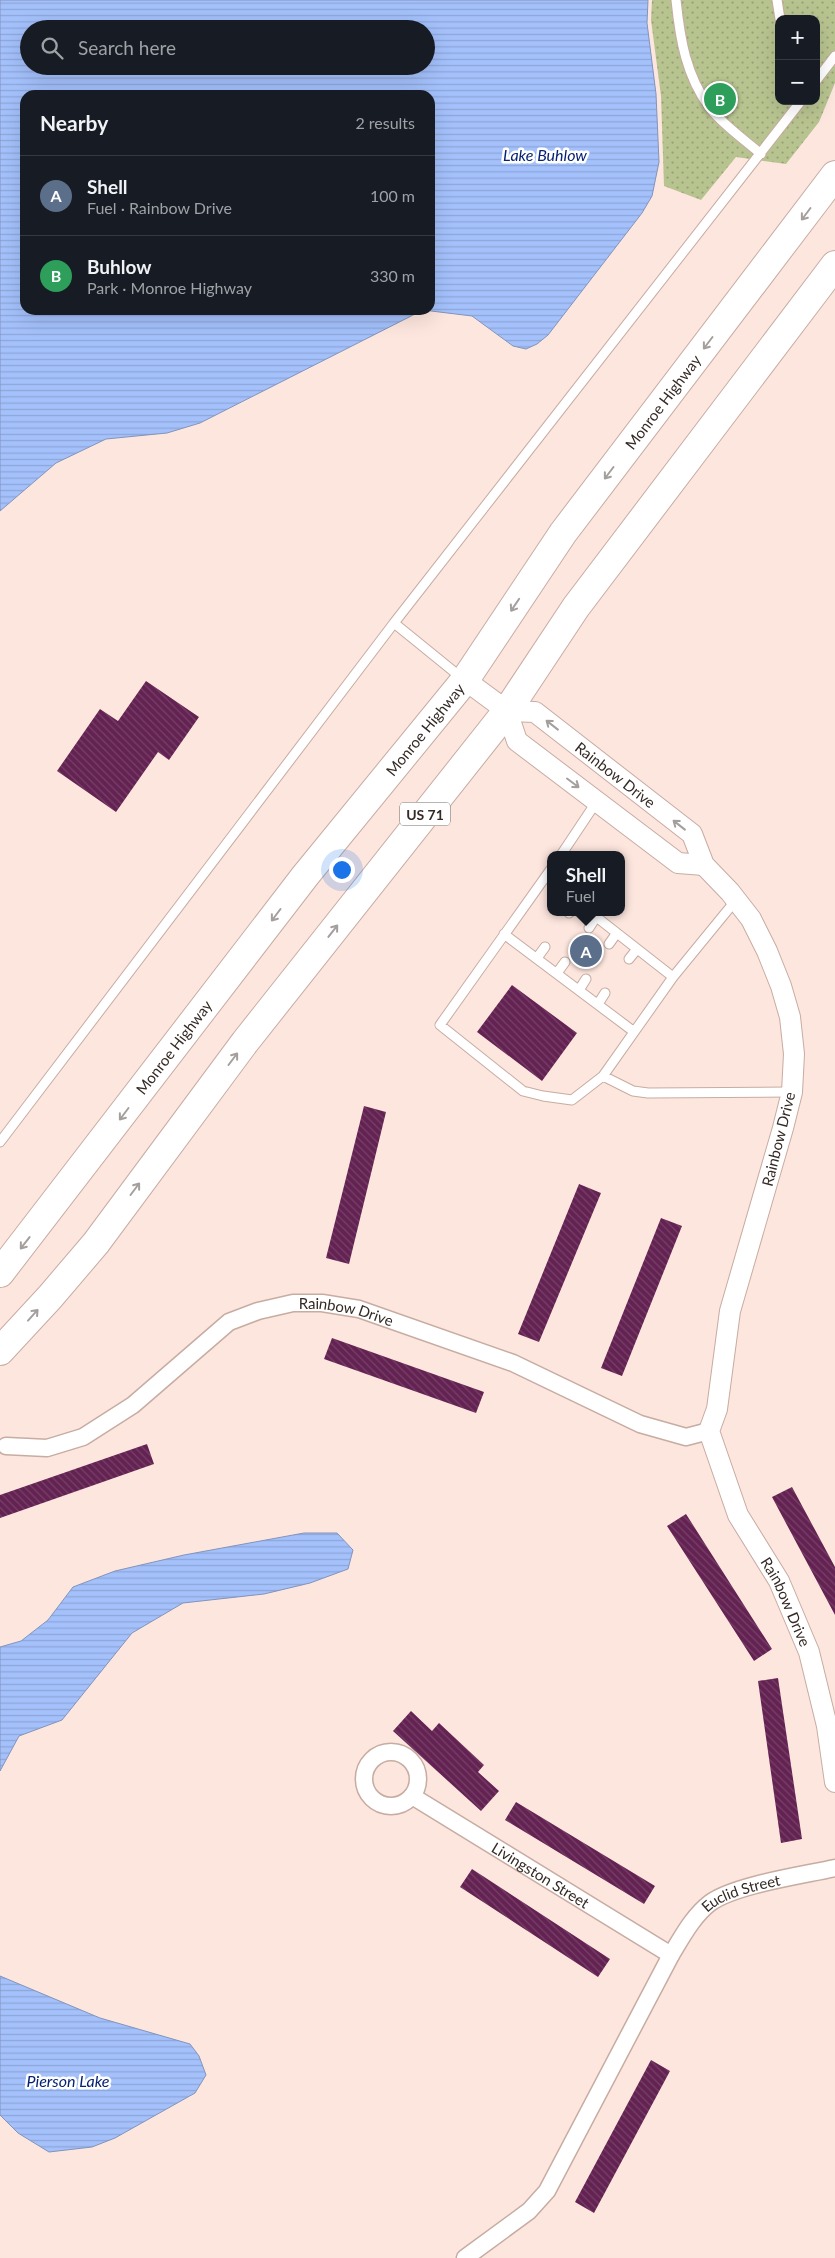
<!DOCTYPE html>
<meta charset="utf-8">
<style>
:root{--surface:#171b24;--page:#20242c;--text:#f1f3f6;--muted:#9ea1a6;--line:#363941;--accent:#2563eb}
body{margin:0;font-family:Lato,sans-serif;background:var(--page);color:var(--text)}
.controls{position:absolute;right:15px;top:15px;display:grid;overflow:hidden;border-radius:10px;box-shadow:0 5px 20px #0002}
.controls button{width:45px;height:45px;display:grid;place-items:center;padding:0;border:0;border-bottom:1px solid var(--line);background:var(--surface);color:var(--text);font:25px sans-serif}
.you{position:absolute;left:341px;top:869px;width:18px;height:18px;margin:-12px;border:4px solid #fff;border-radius:50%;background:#1a73e8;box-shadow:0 0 0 8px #1a73e833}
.badge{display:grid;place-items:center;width:32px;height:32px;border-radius:50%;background:var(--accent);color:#fff;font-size:16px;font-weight:700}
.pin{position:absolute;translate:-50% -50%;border:2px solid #fff;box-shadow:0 1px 5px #0006}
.popup{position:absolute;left:547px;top:851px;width:78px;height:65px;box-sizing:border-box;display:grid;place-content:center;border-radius:10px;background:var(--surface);filter:drop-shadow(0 1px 4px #0005);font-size:16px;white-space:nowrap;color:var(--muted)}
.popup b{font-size:19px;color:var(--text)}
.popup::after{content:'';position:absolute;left:50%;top:100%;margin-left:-10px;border:10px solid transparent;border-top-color:var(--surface)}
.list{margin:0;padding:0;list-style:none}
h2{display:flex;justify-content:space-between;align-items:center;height:65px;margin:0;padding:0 20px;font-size:21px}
h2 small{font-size:16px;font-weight:400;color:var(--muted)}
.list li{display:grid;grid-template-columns:32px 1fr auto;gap:15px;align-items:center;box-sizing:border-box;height:80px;padding:0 20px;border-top:1px solid var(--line)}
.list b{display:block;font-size:19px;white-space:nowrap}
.list p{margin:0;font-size:16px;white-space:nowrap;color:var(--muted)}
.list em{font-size:16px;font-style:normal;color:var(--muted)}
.icon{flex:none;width:28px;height:28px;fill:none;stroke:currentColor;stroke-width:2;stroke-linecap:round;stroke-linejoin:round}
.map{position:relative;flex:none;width:835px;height:2258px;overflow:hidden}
.search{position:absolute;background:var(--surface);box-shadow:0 5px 20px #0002;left:20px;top:20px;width:415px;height:55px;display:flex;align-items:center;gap:12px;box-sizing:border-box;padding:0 18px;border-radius:28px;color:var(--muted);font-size:19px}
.panel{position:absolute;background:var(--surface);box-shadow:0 5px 20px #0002;left:20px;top:90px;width:415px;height:225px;border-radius:15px}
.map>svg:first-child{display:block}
.green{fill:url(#green-dots);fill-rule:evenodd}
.water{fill:url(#water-rules);stroke:#8294bc;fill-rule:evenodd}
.building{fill:url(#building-back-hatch)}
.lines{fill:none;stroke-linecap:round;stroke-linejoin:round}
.service-casing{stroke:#c7aca2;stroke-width:11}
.minor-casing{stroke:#c7aca2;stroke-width:19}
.tertiary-casing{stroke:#c7aca2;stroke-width:22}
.trunk-casing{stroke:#c7aca2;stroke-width:30}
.service{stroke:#fff;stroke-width:9}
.minor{stroke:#fff;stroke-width:16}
.tertiary{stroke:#fff;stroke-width:20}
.trunk{stroke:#fff;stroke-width:28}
.oneway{stroke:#a49f9d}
.labels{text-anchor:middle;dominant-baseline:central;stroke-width:5;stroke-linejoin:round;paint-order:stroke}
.shield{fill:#fff;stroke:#716a67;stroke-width:1}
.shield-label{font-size:14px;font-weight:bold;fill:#342a26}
.street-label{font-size:15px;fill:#342a26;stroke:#fff}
.water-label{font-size:16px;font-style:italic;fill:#082273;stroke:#fff}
</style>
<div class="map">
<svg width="835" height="2258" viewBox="0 0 835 2258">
<defs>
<pattern id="green-dots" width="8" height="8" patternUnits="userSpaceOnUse" patternTransform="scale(1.25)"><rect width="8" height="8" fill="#b8c490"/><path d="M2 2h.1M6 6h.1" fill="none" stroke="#969f75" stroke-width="1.8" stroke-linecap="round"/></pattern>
<pattern id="water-rules" width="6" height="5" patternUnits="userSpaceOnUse" patternTransform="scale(1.25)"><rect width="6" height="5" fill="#a4c1fc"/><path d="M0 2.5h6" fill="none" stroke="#8ea6d8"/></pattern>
<pattern id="building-back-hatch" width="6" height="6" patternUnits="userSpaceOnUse" patternTransform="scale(1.25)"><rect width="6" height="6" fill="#632252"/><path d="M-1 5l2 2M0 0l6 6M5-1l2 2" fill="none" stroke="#764168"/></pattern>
</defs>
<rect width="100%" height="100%" fill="#fde6de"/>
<path class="green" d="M652,0H835V83L819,122L786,164L736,157L701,200L664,186L661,96L651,20ZM779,19H816V101H779Z"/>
<path class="water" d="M0,0H648L647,23L656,94L659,162L652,196L642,213L548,335L537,344L526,349L513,346L472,316L423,310L200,423L167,433L106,439L56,463L0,511ZM29,29H426V66H29ZM25,95H430V310H25Z
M304,1533H337L353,1550L348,1569L310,1583L264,1594L183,1603L132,1633L62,1720L19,1736L0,1771V1647L21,1641L48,1620L73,1587L115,1571L184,1555Z
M0,1976L100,2018L190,2044L199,2056L206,2075L195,2093L115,2138L92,2147L49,2152L18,2133L0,2115Z"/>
<path class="building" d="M146,681L199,717L169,760L158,752L116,812L57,771L100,709L118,721Z
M512,985L577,1033L542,1081L477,1032Z
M364,1106L386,1112L349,1264L326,1258Z
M579,1184L601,1193L539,1342L518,1334Z
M661,1218L682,1226L622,1376L601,1368Z
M332,1338L484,1392L476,1413L324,1359Z
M147,1444L154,1464L0,1518V1495Z
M792,1487L835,1567V1615L772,1497Z
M686,1514L772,1649L754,1661L667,1526Z
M778,1678L802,1839L781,1843L758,1681Z
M411,1711L432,1731L439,1723L484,1765L478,1772L499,1791L481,1811L393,1731Z
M516,1802L655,1886L644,1904L505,1820Z
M472,1869L610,1959L598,1977L460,1887Z
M651,2060L670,2071L594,2213L575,2202Z"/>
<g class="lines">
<defs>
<path id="service" d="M676,0C680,39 686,76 710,108C721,123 746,141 761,154
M777,0L780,19
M816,81L835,56
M394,623L801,101
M561,855L597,801
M551,869L440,1025L523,1091L543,1096L572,1100L603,1076L673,977L736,900
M590,912L673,977
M569,913L570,912
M589,928L596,917
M504,934L633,1031
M609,944L616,934
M537,958L545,947
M629,959L637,949
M557,973L565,962
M579,990L586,979
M598,1004L605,993
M603,1076L633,1091L648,1093L791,1092
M0,1142L394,623L463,679"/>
<g id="minor">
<path id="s1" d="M6,1446L47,1448L83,1437L133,1405L229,1322L258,1311L293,1303H322L359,1309L513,1363L640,1424L686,1437L709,1431"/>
<circle cx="391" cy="1779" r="27"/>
<path id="s2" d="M412,1796L671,1955"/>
<path id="s3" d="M465,2258L529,2211L547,2191L671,1955C682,1937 693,1916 710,1903C734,1885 804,1875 835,1868"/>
</g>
<g id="tertiary">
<path d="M465,680L507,711L517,741L678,863L704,865"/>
<path id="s4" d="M507,711L535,712L692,834L704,865L730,892L751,919L767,951L781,986L790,1017L794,1054L792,1092L783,1128L730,1311L717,1409L709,1431L738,1515L779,1581L809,1652L827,1726L835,1782"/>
</g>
<g id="trunk">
<path id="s5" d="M0,1273L305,876L465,680L563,533L835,175"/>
<path d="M0,1351L50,1297L96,1243L245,1042L507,711L576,607L835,265"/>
</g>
</defs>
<use href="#service" class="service-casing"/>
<use href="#minor" class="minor-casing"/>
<use href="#tertiary" class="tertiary-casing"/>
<use href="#trunk" class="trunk-casing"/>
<use href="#service" class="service"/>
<use href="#minor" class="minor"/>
<use href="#tertiary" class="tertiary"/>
<use href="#trunk" class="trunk"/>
</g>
<defs><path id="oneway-shaft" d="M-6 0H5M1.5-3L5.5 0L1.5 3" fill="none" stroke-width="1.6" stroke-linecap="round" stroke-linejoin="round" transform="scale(1.25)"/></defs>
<g class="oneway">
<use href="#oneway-shaft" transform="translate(806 214) rotate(127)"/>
<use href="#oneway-shaft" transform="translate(708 343) rotate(127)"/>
<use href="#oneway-shaft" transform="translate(609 473) rotate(127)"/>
<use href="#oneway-shaft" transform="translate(515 605) rotate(124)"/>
<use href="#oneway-shaft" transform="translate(552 725) rotate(-142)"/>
<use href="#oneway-shaft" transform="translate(573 783) rotate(37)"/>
<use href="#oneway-shaft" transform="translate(679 825) rotate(-142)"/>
<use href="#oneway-shaft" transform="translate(276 915) rotate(127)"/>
<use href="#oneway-shaft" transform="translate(333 931) rotate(-52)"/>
<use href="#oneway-shaft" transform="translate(233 1059) rotate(-53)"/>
<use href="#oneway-shaft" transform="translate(124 1114) rotate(127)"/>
<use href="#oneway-shaft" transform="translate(135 1189) rotate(-53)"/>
<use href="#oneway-shaft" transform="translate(25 1243) rotate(128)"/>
<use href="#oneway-shaft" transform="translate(33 1315) rotate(-48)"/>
</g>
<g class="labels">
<rect class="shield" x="400" y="802.5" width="50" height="23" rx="4"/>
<g class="shield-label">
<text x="425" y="814">US 71</text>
</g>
<g class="street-label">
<text stroke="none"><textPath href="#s5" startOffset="1095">Monroe Highway</textPath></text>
<text stroke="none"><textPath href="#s5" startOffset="690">Monroe Highway</textPath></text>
<text stroke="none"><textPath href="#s4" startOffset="130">Rainbow Drive</textPath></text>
<text stroke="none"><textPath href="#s5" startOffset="285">Monroe Highway</textPath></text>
<text transform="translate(778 1139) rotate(-76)">Rainbow Drive</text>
<text stroke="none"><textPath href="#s1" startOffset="386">Rainbow Drive</textPath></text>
<text stroke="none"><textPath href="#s4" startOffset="1051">Rainbow Drive</textPath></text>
<text stroke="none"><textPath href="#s2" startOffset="151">Livingston Street</textPath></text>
<text stroke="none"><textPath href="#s3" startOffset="471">Euclid Street</textPath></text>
</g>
<g class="water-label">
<text x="545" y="154">Lake Buhlow</text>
<text x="68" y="2080">Pierson Lake</text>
</g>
</g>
</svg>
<div class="controls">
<button>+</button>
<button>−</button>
</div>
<div class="you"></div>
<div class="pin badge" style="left:586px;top:951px;background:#5c6f8a">A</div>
<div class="popup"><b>Shell</b>Fuel</div>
<div class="pin badge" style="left:720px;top:99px;background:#2e9e5b">B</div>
<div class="search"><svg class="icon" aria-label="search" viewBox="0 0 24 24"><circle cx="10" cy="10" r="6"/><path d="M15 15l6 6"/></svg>Search here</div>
<section class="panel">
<h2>Nearby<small>2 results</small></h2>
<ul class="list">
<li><span class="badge" style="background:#5c6f8a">A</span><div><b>Shell</b><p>Fuel · Rainbow Drive</p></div><em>100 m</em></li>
<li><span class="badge" style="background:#2e9e5b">B</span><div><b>Buhlow</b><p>Park · Monroe Highway</p></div><em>330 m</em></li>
</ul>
</section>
</div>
